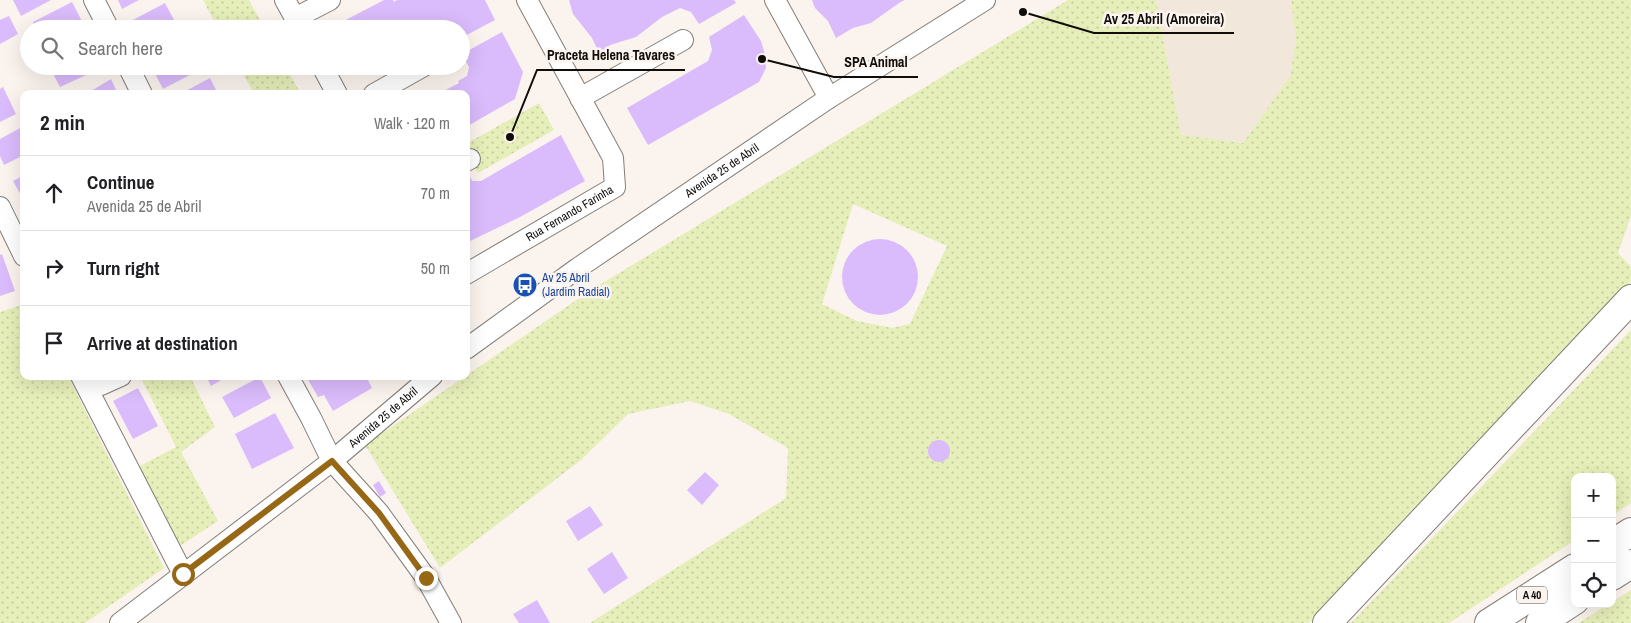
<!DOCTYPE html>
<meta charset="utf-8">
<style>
:root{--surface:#fff;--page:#f2f2f2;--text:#202124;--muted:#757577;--line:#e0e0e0}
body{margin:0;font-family:"Archivo Narrow",sans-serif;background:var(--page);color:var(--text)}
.controls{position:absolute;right:15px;bottom:15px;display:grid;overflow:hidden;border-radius:10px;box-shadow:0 5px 20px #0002}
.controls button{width:45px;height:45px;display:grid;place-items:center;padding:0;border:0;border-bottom:1px solid var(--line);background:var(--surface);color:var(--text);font:25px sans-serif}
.stop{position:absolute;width:15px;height:15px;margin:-11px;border:4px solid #966816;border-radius:50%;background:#fff}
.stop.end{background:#966816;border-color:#fff;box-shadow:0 1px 5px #0008}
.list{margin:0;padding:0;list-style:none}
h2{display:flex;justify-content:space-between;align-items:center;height:65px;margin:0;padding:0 20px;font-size:21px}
h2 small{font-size:16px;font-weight:400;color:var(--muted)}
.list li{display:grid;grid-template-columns:32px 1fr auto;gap:15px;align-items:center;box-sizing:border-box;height:75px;padding:0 20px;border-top:1px solid var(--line)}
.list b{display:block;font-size:19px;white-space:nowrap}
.list p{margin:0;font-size:16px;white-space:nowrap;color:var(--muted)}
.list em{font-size:16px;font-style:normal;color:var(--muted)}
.icon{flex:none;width:28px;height:28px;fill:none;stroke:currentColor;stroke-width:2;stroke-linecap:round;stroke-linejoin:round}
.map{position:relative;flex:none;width:1631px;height:623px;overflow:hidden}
.search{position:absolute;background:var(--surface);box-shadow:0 5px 20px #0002;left:20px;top:20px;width:450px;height:55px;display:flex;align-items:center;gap:12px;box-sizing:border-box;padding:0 18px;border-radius:28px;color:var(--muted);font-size:19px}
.panel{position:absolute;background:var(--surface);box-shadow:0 5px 20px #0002;left:20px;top:90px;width:450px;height:290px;border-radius:10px}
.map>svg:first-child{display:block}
.built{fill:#f2e7db}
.green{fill:url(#green-dots);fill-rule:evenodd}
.building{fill:#dabbfb}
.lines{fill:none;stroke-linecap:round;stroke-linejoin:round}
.minor-casing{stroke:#837d78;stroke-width:22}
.highway-casing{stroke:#837d78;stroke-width:30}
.minor{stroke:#fff;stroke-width:20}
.highway{stroke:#fff;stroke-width:28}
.route{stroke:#966816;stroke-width:6}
.labels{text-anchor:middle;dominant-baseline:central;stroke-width:5;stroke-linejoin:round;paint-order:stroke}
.shield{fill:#fbf4ee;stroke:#56524e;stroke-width:1}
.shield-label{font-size:11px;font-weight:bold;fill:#0f0c0a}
.street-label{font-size:12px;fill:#0f0c0a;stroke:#fbf4ee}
.transit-label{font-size:12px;fill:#164399;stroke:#fbf4ee;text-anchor:start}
.leader{fill:none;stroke:#0f0c0a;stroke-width:2}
.callout-dot{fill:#0f0c0a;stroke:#fbf4ee;stroke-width:2}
.callout-label{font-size:14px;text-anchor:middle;font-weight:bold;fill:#0f0c0a;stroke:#fbf4ee;stroke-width:5;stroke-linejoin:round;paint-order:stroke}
</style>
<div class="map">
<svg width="1631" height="623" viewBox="0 0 1631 623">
<defs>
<pattern id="green-dots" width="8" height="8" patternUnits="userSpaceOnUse" patternTransform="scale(1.25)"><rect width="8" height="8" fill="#e6eeb9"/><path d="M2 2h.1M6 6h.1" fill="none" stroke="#c4cb9e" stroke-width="1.8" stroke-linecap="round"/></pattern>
</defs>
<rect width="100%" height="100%" fill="#fbf4ee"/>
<path class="built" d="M1156,0H1291L1296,39L1290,76L1243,143L1181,136Z"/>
<path class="green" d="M203,0H249L265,29H218Z
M1068,0H1156L1181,135L1243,143L1290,76L1296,39L1291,0H1631V216L1618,253L1631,267V282L1309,623H590L786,498L788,448L729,414L690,401L628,414L581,460L440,568L365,445L588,292ZM853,204L947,246L910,324L892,328L857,321L822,304Z
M239,66H285L301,94H254Z
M539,103L554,130L478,173L466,153V144Z
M24,304V376H68L164,568L85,623H0V312Z
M1631,330V503L1612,516V477H1575V540L1449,623H1351Z
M150,376H190L215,427L181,452L218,521L177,548L136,468L176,447L142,380Z
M1631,590V623H1579L1608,604H1612V602Z"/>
<path class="building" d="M13,0H51L21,16Z
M118,0H139L122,9Z
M384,0H393L394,2L397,0H485L495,20L461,38V29H454L452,25L438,22L427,29H341L338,24Z
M569,0H734L736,3L699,24L691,12L680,8L662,17L636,37L610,45L599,53L592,38L573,14Z
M812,0H905L899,3L871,23L853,28L836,38L828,21L815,8Z
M72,2L86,29H36L33,22Z
M165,3L179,29H135L131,21Z
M744,15L761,41L764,51L766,68L759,82L648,145L627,108L708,61L712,50L709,37Z
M9,16L18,34L0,44V20Z
M502,32L523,72L515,99L466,127V94H438L459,83L458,81L467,76L469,67L462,54Z
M49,66H96L97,70L60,87Z
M151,66H207L163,89Z
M362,66H374L364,71Z
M210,78L218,94H180Z
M111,79L118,94H86Z
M3,87L16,114L0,122V89Z
M22,127L24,130V155L4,165L0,156V139Z
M561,135L585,181L520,217L466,243V167L472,181H481Z
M24,175V201L13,181Z
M842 277a38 38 0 1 1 76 0a38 38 0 1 1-76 0Z
M2,254L15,291L0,296V255Z
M206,376H228L211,386Z
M306,376H366L372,388L333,411L324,395L318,397Z
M260,377L271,398L234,418L222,397Z
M138,388L158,426L133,439L113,401Z
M275,413L294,448L252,469L235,434Z
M928 451a11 11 0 1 1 22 0a11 11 0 1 1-22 0Z
M705,472L719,485L702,505L687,490Z
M379,481L386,493L380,497L373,485Z
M590,506L603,525L578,541L566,521Z
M612,552L628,578L604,594L587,569Z
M537,600L550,623H519L513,614Z"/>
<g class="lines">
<defs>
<g id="minor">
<path d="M94,0L109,29"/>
<path d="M285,0L301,29"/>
<path d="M775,0L829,98"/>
<path d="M295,18L330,0"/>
<path d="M128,66L142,94"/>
<path d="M322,66L337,94"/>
<path d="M374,94L424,66"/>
<path d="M580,98L683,40"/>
<path d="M466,161L470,159"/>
<path d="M0,207L24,256"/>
<path id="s1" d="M466,274L615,187L613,158L527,0"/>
<path id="s2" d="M466,349L578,268L829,98L985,0"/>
<path d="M81,376L183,574"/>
<path d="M82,376L101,385L121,376"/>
<path d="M288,376L311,418L332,461L379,513L426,578L451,623"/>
<path id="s3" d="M120,623L332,461L432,376"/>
</g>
<path id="highway" d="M1612,544L1631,532
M1612,576L1631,564
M1327,623L1631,299
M1489,623L1575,568
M1540,623L1575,600"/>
</defs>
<use href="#minor" class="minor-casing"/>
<use href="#highway" class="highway-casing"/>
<use href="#minor" class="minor"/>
<use href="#highway" class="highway"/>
</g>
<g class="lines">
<path class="route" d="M183,574L332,461L379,513L426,578"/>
</g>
<defs>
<symbol id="bus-disc" viewBox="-11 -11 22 22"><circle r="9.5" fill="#1a4fb4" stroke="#fbf4ee"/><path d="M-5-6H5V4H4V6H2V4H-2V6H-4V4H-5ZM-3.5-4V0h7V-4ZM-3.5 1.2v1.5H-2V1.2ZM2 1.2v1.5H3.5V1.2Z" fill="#fff"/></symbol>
</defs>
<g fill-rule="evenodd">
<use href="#bus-disc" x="511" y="271" width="28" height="28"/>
</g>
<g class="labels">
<rect class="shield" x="1517" y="586.5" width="30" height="17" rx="4"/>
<g class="shield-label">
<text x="1532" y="595">A 40</text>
</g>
<g class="street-label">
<text stroke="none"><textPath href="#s2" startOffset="312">Avenida 25 de Abril</textPath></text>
<text stroke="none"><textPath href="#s1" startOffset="120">Rua Fernando Farinha</textPath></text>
<text stroke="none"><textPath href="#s3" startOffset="334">Avenida 25 de Abril</textPath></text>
</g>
<g class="transit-label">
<text x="542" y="278">Av 25 Abril<tspan x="542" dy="14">(Jardim Radial)</tspan></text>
</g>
</g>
<path class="leader" d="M1023 12L1094 33H1234M510 137L537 70H685M762 59L834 77H918"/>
<g class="callout-dot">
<circle cx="1023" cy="12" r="5"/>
<circle cx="510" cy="137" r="5"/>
<circle cx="762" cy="59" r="5"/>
</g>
<g class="callout-label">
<text x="1164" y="24">Av 25 Abril (Amoreira)</text>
<text x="611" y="60">Praceta Helena Tavares</text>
<text x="876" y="67">SPA Animal</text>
</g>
</svg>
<div class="controls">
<button>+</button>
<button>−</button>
<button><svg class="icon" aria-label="locate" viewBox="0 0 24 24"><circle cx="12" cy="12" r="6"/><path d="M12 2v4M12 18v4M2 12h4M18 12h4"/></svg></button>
</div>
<div class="stop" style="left:183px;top:574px"></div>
<div class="stop end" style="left:426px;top:578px"></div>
<div class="search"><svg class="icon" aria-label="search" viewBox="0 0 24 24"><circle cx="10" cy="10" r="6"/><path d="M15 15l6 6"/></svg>Search here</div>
<section class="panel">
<h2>2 min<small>Walk · 120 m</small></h2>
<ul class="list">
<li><svg class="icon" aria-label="ahead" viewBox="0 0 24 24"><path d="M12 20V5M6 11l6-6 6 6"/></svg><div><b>Continue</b><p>Avenida 25 de Abril</p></div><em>70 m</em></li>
<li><svg class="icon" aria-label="right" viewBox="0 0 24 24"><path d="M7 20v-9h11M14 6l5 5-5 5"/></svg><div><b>Turn right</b></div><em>50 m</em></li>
<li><svg class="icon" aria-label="arrive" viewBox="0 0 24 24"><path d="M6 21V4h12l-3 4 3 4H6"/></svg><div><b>Arrive at destination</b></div></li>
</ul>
</section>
</div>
